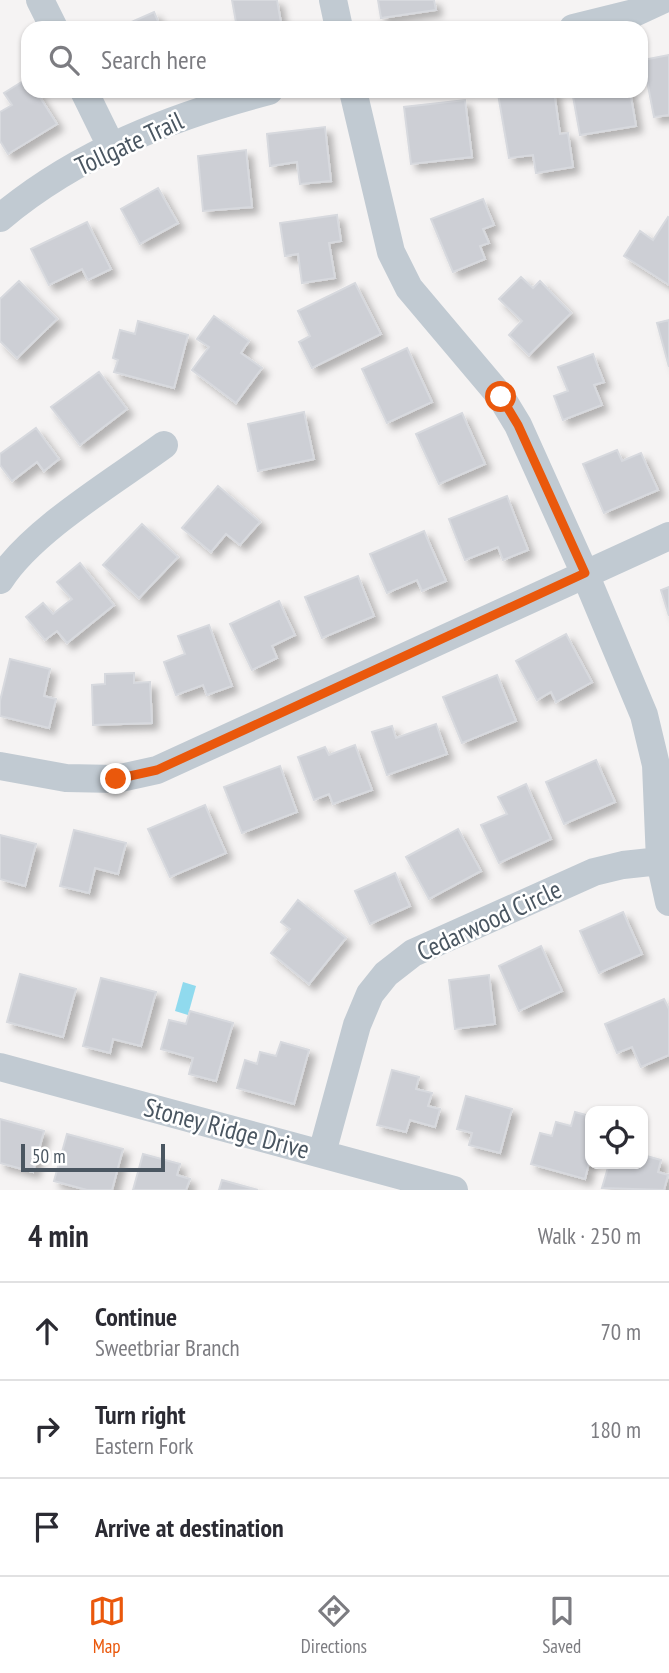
<!DOCTYPE html>
<meta charset="utf-8">
<style>
:root{--surface:#fff;--page:#f2f2f3;--text:#2b2b33;--muted:#7c7c81;--line:#e1e1e2;--accent:#ea580c}
body{margin:0;font-family:"PT Sans Narrow",sans-serif;background:var(--page);color:var(--text)}
.controls{position:absolute;right:21px;bottom:21px;display:grid;overflow:hidden;border-radius:14px;box-shadow:0 2px 5px #0004}
.controls button{width:63px;height:63px;display:grid;place-items:center;padding:0;border:0;border-bottom:2px solid var(--line);background:var(--surface);color:var(--text);font:35px sans-serif}
.scale{position:absolute;left:21px;bottom:18px;width:144px;box-sizing:border-box;padding-left:7px;border:4px solid #4a5661;border-top:0;font-size:19px;line-height:24px;white-space:nowrap;color:#4a5661;-webkit-text-stroke:5px #fff;paint-order:stroke}
.stop{position:absolute;width:21px;height:21px;margin:-16px;border:5px solid #ea580c;border-radius:50%;background:#fff}
.stop.end{background:#ea580c;border-color:#fff;box-shadow:0 2px 7px #0008}
.list{margin:0;padding:0;list-style:none}
h2{display:flex;justify-content:space-between;align-items:center;height:91px;margin:0;padding:0 28px;font-size:30px}
h2 small{font-size:23px;font-weight:400;color:var(--muted)}
.list li{display:grid;grid-template-columns:46px 1fr auto;gap:21px;align-items:center;box-sizing:border-box;height:98px;padding:0 28px;border-top:2px solid var(--line)}
.list b{display:block;font-size:26px;white-space:nowrap}
.list p{margin:0;font-size:23px;white-space:nowrap;color:var(--muted)}
.list em{font-size:23px;font-style:normal;color:var(--muted)}
.icon{flex:none;width:38px;height:38px;fill:none;stroke:currentColor;stroke-width:2;stroke-linecap:round;stroke-linejoin:round}
.map{position:relative;flex:none;width:669px;height:1190px;overflow:hidden}
.search{position:absolute;background:var(--surface);box-shadow:0 2px 5px #0004;left:21px;right:21px;top:21px;height:77px;display:flex;align-items:center;gap:18px;box-sizing:border-box;padding:0 24px;border-radius:21px;color:var(--muted);font-size:26px}
.sheet{height:385px;background:var(--surface)}
nav{display:flex;justify-content:space-around;align-items:center;box-sizing:border-box;height:98px;border-top:2px solid var(--line);background:var(--surface);font-size:19px;color:var(--muted)}
nav a{display:grid;justify-items:center;gap:4px}
nav .on{color:var(--accent)}
.map>svg:first-child{display:block}
.water{fill:#90daee}
.building{fill:#cdcfd5;stroke:#d7d9de;stroke-width:2;filter:url(#shadow)}
.lines{fill:none;stroke-linecap:round;stroke-linejoin:round}
.minor{stroke:#c1cad2;stroke-width:28}
.route{stroke:#ea580c;stroke-width:9}
.labels{text-anchor:middle;dominant-baseline:central;stroke-width:5;stroke-linejoin:round;paint-order:stroke}
.street-label{font-size:26px;fill:#4a5661;stroke:#fff}
</style>
<div class="map">
<svg width="669" height="1190" viewBox="0 0 669 1190">
<defs>
<filter id="shadow"><feDropShadow dx="6" dy="6" stdDeviation="3.5" flood-color="#0004"/></filter>
</defs>
<rect width="100%" height="100%" fill="#f5f3f3"/>
<path class="water" d="M183,982L196,986L188,1015L175,1011Z"/>
<path class="building" d="M232,0H277L282,28H237Z
M378,0H434L436,10L381,18Z
M154,12L161,28H118Z
M669,55V115L654,117L643,60Z
M28,78V91H36L57,124L8,154L0,141V112L12,105L4,93Z
M518,91H554L560,134L568,133L573,167L536,173L533,155L509,158L498,94Z
M572,91H630L636,126L580,135Z
M465,100L472,157L411,164L404,107Z
M325,127L331,181L300,184L297,162L270,166L267,134Z
M246,150L252,207L203,211L198,156Z
M158,188L178,223L140,244L121,209Z
M483,199L494,225L483,229L489,243L480,246L485,259L453,272L431,219Z
M337,215L341,241L329,243L335,278L302,283L298,254L285,256L280,223Z
M668,217L669,218V285L624,256L640,231L653,240Z
M87,222L111,269L88,280L82,269L49,285L31,249Z
M521,277L533,288L540,281L571,313L529,355L509,335L522,321L499,299Z
M19,281L57,319L17,358L0,341V299Z
M355,283L381,334L312,368L299,342L310,336L298,311Z
M214,316L249,341L241,353L262,368L236,403L192,370L209,347L197,339Z
M669,320V367L657,323Z
M138,321L188,335L174,388L114,372L118,360L113,358L120,330L135,334Z
M407,348L432,402L387,423L362,369Z
M593,354L604,382L594,385L602,405L563,420L554,396L568,391L558,367Z
M99,372L127,409L80,445L51,407Z
M304,412L314,459L258,471L248,424Z
M462,413L485,464L439,484L416,434Z
M36,428L59,459L44,471L37,462L12,481L0,465V454Z
M617,450L622,461L641,453L658,490L604,513L583,464Z
M218,486L260,522L240,545L226,534L211,552L182,528Z
M507,496L528,550L503,560L498,547L465,560L449,519Z
M142,524L178,557L139,598L103,565Z
M424,531L446,581L422,591L417,580L387,593L370,554Z
M80,563L114,605L67,643L57,631L45,640L26,617L43,603L53,614L72,599L57,582Z
M358,576L374,616L322,638L305,597Z
M669,587V616L661,590Z
M279,601L295,635L272,646L277,658L252,670L230,624Z
M209,625L232,686L207,695L203,685L176,695L164,662L185,654L178,636Z
M566,634L592,682L556,702L551,692L537,700L516,661Z
M10,659L50,669L44,696L56,699L49,728L0,716V701Z
M134,673V683L150,682L152,723L93,725L92,685L105,684V674Z
M497,675L516,721L462,743L443,697Z
M436,724L447,754L387,775L372,732L392,726L396,738Z
M355,745L372,790L333,804L329,794L314,800L298,757L325,747L329,755Z
M596,760L615,802L564,824L546,782Z
M280,766L297,812L242,833L224,787Z
M526,784L551,839L499,863L481,825L507,814L498,797Z
M205,805L226,853L170,877L148,829Z
M458,829L481,871L429,899L406,857Z
M74,830L126,843L118,874L95,868L89,893L60,886Z
M0,835L36,844L25,886L0,879Z
M395,873L410,906L370,924L355,891Z
M298,900L346,938L309,984L271,953L290,929L281,922Z
M623,912L642,954L599,973L580,931Z
M541,946L562,991L519,1011L499,966Z
M20,974L76,989L63,1037L7,1022Z
M489,975L495,1024L455,1029L449,980Z
M101,978L156,992L141,1046L113,1039L110,1053L83,1046Z
M664,999L669,1009V1055L641,1067L632,1047L617,1053L605,1024Z
M190,1011L233,1023L216,1081L189,1074L193,1058L161,1049L169,1020L186,1024Z
M281,1042L309,1050L294,1104L237,1088L245,1060L257,1064L260,1052L276,1056Z
M392,1070L419,1077L416,1089L432,1093L428,1106L440,1109L435,1127L410,1120L406,1132L377,1125Z
M466,1096L512,1109L500,1153L469,1145L472,1133L457,1129Z
M575,1112L590,1116V1159L585,1179L531,1164L540,1133L552,1136L556,1122L571,1126Z
M0,1119L44,1131L33,1172L0,1163Z
M67,1134L123,1149L112,1190H87L54,1181Z
M143,1154L180,1164L177,1175L190,1179L186,1190H133Z
M643,1155L661,1160L658,1172L668,1175L664,1190L602,1188L609,1164H643Z
M222,1180L258,1190H219Z"/>
<g class="lines">
<path class="minor" d="M40,0L54,28
M333,0L339,28
M573,28L634,13L662,0
M84,91L111,146
M353,91L391,252L409,288L501,397L518,425L585,574L644,715L656,765L660,861L669,902
M0,218C77,153 173,116 269,91
M0,580C32,530 115,481 164,445
M0,766L66,778L116,779L157,770L669,536
M0,1067L454,1190
M322,1153L357,1025L370,994L386,974L413,953L594,872L623,865L660,861"/>
</g>
<g class="lines">
<path class="route" d="M116,779L157,770L585,573L518,425L501,397"/>
</g>
<g class="labels">
<g class="street-label">
<text transform="translate(129 143) rotate(-25)">Tollgate Trail</text>
<text transform="translate(489 920) rotate(-25)">Cedarwood Circle</text>
<text transform="translate(227 1128) rotate(15)">Stoney Ridge Drive</text>
</g>
</g>
</svg>
<div class="controls">
<button><svg class="icon" aria-label="locate" viewBox="0 0 24 24"><circle cx="12" cy="12" r="6"/><path d="M12 2v4M12 18v4M2 12h4M18 12h4"/></svg></button>
</div>
<div class="scale">50 m</div>
<div class="stop" style="left:501px;top:397px"></div>
<div class="stop end" style="left:116px;top:779px"></div>
<div class="search"><svg class="icon" aria-label="search" viewBox="0 0 24 24"><circle cx="10" cy="10" r="6"/><path d="M15 15l6 6"/></svg>Search here</div>
</div>
<section class="sheet">
<h2>4 min<small>Walk · 250 m</small></h2>
<ul class="list">
<li><svg class="icon" aria-label="ahead" viewBox="0 0 24 24"><path d="M12 20V5M6 11l6-6 6 6"/></svg><div><b>Continue</b><p>Sweetbriar Branch</p></div><em>70 m</em></li>
<li><svg class="icon" aria-label="right" viewBox="0 0 24 24"><path d="M7 20v-9h11M14 6l5 5-5 5"/></svg><div><b>Turn right</b><p>Eastern Fork</p></div><em>180 m</em></li>
<li><svg class="icon" aria-label="arrive" viewBox="0 0 24 24"><path d="M6 21V4h12l-3 4 3 4H6"/></svg><div><b>Arrive at destination</b></div></li>
</ul>
</section>
<nav>
<a class="on"><svg class="icon" aria-label="map" viewBox="0 0 24 24"><path d="M3 6l6-2 6 2 6-2v14l-6 2-6-2-6 2zM9 4v14M15 6v14"/></svg>Map</a>
<a><svg class="icon" aria-label="directions" viewBox="0 0 24 24"><path d="M12 3l9 9-9 9-9-9zM9 14v-3h6M13 9l2 2-2 2"/></svg>Directions</a>
<a><svg class="icon" aria-label="saved" viewBox="0 0 24 24"><path d="M7 4h10v16l-5-4-5 4z"/></svg>Saved</a>
</nav>
